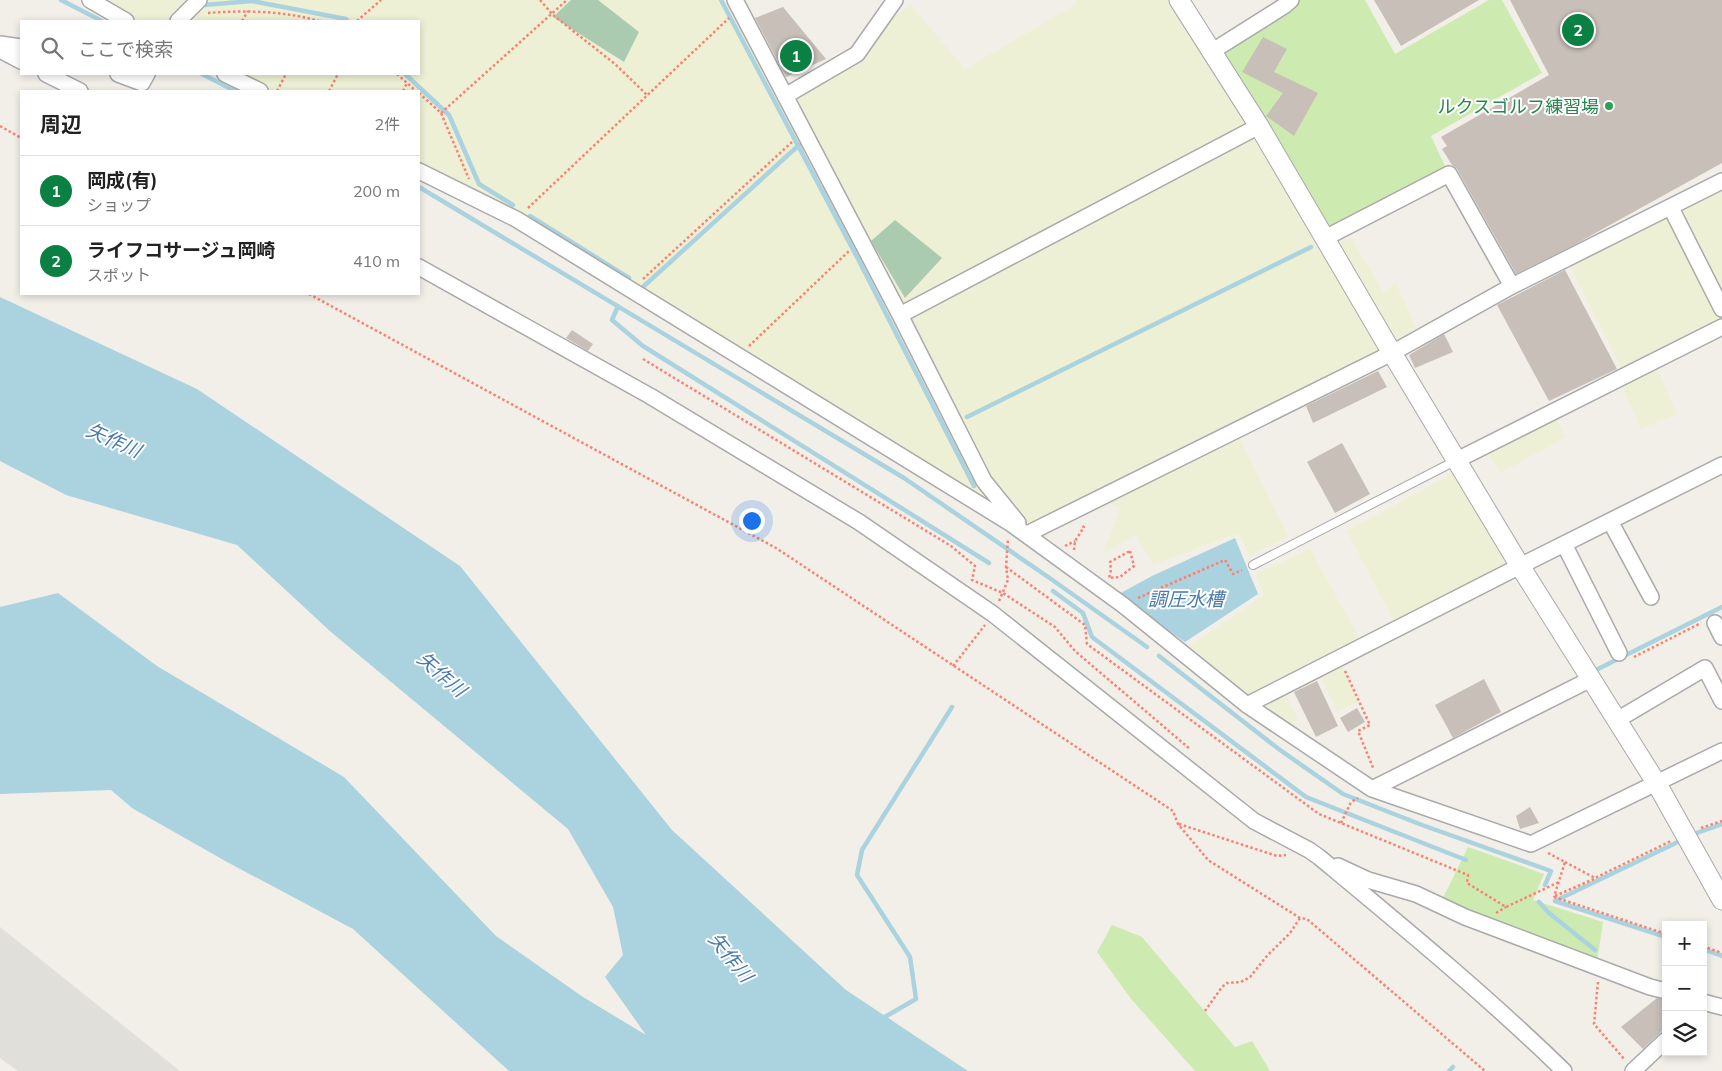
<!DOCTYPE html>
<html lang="ja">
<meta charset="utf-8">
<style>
:root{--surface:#fff;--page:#f2f2f2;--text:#222;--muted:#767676;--line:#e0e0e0;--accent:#0b8043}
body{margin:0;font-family:Mulish,"Noto Sans JP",sans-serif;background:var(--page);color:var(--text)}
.controls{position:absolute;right:15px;bottom:15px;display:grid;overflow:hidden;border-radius:0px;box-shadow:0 2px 8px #0003}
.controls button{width:45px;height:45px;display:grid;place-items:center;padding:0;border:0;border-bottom:1px solid var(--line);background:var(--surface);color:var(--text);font:25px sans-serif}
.you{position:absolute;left:751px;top:520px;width:18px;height:18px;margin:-12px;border:4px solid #fff;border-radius:50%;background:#1a73e8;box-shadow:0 0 0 8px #1a73e833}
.badge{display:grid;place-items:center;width:32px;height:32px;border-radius:50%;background:var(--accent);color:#fff;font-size:16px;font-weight:700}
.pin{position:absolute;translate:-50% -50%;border:2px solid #fff;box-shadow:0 1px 5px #0006}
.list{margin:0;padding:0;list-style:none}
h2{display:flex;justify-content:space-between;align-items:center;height:65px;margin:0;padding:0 20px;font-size:21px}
h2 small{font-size:16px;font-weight:400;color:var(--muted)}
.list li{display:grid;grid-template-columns:32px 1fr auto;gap:15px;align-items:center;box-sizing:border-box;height:70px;padding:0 20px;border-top:1px solid var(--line)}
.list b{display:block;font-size:19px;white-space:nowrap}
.list p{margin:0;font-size:16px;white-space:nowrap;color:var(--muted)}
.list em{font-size:16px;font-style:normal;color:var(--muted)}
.icon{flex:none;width:28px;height:28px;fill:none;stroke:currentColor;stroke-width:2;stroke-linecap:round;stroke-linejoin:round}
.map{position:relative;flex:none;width:1722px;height:1071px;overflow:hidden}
.search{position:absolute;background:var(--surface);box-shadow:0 2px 8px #0003;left:20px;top:20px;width:400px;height:55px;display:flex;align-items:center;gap:12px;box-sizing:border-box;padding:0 18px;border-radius:0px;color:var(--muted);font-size:19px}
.panel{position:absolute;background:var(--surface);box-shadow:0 2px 8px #0003;left:20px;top:90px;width:400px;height:205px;border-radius:0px}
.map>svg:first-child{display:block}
.airport{fill:#e1dfda}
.farmland{fill:#eef0d5}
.grass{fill:#cdebb0}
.cemetery{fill:#aacbaf}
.water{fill:#aad3df}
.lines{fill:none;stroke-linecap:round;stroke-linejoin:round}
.stream{stroke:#aad3df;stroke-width:4.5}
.building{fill:#c7bfb8}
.service-casing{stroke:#a9a9a9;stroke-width:10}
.minor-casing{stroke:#a9a9a9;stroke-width:18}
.tertiary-casing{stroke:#a9a9a9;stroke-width:21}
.path{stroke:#fa8072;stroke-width:2.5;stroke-dasharray:2.5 2.5;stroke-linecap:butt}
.service{stroke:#fff;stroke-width:8}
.minor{stroke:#fff;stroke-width:15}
.tertiary{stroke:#fff;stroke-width:19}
.leisure-dot{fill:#2e9e5b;stroke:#fff;stroke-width:2}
.labels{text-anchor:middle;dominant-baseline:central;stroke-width:4;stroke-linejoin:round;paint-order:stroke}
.leisure-label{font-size:18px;fill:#27864d;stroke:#fff;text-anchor:end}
.water-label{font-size:19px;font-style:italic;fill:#4a7aab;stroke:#fff}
</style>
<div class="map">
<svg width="1722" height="1071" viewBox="0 0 1722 1071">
<rect width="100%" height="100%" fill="#f2efe9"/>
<path class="airport" d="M0,927L180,1071H18L0,1058Z"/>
<path class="farmland" d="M100,0H724L779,101L911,5L965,69L1076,4V0H1172L1243,112L1383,350L1028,529L419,164V91H270L236,74H419V21H139Z
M1722,191V318L1621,368L1570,267Z
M1351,237L1383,292L1396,283L1416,328L1392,341L1335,245Z
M1656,366L1677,414L1641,429L1620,382Z
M1555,417L1566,437L1500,473L1488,452Z
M1239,437L1288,536L1250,556L1238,533L1153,565L1136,535L1104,552L1120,508L1105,501Z
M1455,472L1509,563L1394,622L1347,531Z
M1310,549L1361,641L1249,700L1190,645L1264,595L1255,574Z
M1342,665L1359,702L1337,712L1320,675Z
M1285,693L1298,720L1290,725L1257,707Z"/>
<path class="grass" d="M1293,0H1365L1395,54L1489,0H1502L1542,73L1431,136L1446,168L1328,228L1225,54Z
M1468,847L1544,874L1533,900L1603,922L1597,962L1465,914L1443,898Z
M1112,925L1142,937L1235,1047L1252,1041L1270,1071H1195L1132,1000L1097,952Z"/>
<path class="cemetery" d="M571,0H598L639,32L624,62L553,17Z
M895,220L942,258L905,298L871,241Z"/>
<path class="water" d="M0,297L197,389L460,566L672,830L846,990L968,1071H509L353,929L227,862L132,808L111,790L0,794V607L58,593L157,666L344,777L496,936L583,997L646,1035L605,977L623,955L613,907L568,829L331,632L237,545L66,495L0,461Z
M1235,538L1258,594L1185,642L1117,595L1152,576Z"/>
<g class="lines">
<path class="stream" d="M61,0L102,21
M721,0L858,259L974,486
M204,5L252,1L346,19L348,21
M202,74L235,91
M405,74L449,115L479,184L513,205
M419,187L904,478L1051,579L1147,647
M530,216L629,278
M644,286L799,145
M618,306L612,320L643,346L989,563
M967,417L1311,247
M1053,591L1083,613L1092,637L1306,797L1466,860
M1159,656L1280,750L1343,794L1422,825L1551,871L1545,885
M1594,671L1722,607
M1691,835L1722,824
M1555,901L1682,840
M1555,901L1666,937
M1539,902L1549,913L1595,950
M1703,949L1722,956
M883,1018L916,999L910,957L857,875L862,850L952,707
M1449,1071L1453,1067"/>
</g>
<path class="building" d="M1374,0H1479L1401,46Z
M1510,0H1722V163L1572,246L1516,274L1457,169L1452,165L1442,149L1447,146L1441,137L1549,75Z
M783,7L826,59L786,77L755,18Z
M1263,37L1287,49L1274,72L1318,93L1294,136L1266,116L1283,93L1242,72Z
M1565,270L1617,369L1549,401L1497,305Z
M572,330L593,344L588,351L566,338Z
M1444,334L1453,352L1415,368L1409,355Z
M1378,371L1387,387L1313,423L1306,406Z
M1342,443L1370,494L1335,513L1307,462Z
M1484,679L1501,712L1453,738L1435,705Z
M1317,681L1338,726L1316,737L1294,692Z
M1357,708L1365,722L1348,732L1340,718Z
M1530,807L1539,823L1520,829L1516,816Z
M1657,998L1666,1000V1027L1643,1049L1621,1027Z"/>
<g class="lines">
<defs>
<path id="service" d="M1253,565L1457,460"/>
<path id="minor" d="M90,0L126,21
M735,0L900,315L984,481L1018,523
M178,21L199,0
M0,44L21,47
M0,50L21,61
M1211,52L1284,6L1291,0
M46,74L80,91
M118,74L142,83L147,74
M225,74L260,91
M785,96L857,54L895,0
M419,171L516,219L1010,523L1123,605L1247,705L1372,789L1531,844L1722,751
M1671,208L1722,309
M1325,238L1449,174L1512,286
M419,267L650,396L859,522L993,614L1254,821L1309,850L1319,857C1402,926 1486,995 1564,1071
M900,315L1259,126
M1457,460L1722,327
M1610,521L1651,597
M1027,534L1392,353L1512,286L1722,181
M1564,544L1619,653
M1715,623L1722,637
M1247,705L1520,566L1722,465
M1617,720L1705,668L1722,701
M1372,789L1591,679
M1338,866L1368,880L1416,894L1465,917L1650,987L1666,991
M1703,1002L1722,1007
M1633,1071L1666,1040"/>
<path id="tertiary" d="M1179,0L1259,126L1392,353L1520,566L1657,784L1722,900"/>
</defs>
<use href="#service" class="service-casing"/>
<use href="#minor" class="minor-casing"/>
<use href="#tertiary" class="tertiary-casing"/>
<path class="path" d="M540,0L553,15L615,64L647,95
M208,13C245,10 284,11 319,21
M242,21L248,11
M357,21L381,0
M397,74L416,91
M277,91L286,74
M329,91L338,74
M403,91L407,83
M419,93L441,113L469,179
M441,113L567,0
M0,126L21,138
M528,208L729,18
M643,279L792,142
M309,294L776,548L1173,811L1178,824L1208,860L1300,918L1307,919L1485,1071
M749,346L849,251
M643,359L951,546L975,566L972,580L1003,593L1055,627L1075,651L1190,749
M1065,546L1075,541
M1074,550L1075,541L1084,527L1081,525
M1130,551L1134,566L1120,577L1109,578L1111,570L1110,562Z
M1006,567L1085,625L1087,644L1319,814L1468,875L1467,883L1506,907L1559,882
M1138,598L1225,560L1233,574L1242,570
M999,601L1008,580L1006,567L1008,539
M1634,657L1701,623
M953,666L985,625
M1345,671L1370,725L1358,731L1374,770
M1341,823L1351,802L1358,798
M1179,824L1277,856L1286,855
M1701,828L1722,821
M1548,853L1565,862L1554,897
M1565,862L1595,878L1671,841
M1555,896L1594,879
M1554,897L1666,934
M1496,913L1506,907
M1703,946L1722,953
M1598,982L1594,1024L1625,1060
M1205,1011L1222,987L1227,983L1241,982L1250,977L1266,957L1290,933L1300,918"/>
<use href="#service" class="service"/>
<use href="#minor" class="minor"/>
<use href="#tertiary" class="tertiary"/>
</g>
<circle class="leisure-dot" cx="1609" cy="106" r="5"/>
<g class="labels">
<g class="leisure-label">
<text x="1599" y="106">ルクスゴルフ練習場</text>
</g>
<g class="water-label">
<text transform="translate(114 440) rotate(24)">矢作川</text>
<text x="1186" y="599">調圧水槽</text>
<text transform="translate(442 674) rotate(41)">矢作川</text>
<text transform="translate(731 957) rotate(51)">矢作川</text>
</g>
</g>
</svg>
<div class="controls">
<button>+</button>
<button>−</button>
<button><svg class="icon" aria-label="layers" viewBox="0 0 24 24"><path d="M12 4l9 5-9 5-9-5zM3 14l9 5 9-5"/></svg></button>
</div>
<div class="you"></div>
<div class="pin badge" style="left:796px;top:56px">1</div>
<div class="pin badge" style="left:1578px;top:30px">2</div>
<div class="search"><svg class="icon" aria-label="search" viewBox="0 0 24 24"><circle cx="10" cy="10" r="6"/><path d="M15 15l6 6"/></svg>ここで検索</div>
<section class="panel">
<h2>周辺<small>2件</small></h2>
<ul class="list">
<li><span class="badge">1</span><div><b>岡成(有)</b><p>ショップ</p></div><em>200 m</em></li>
<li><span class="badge">2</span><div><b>ライフコサージュ岡崎</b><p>スポット</p></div><em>410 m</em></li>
</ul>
</section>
</div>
